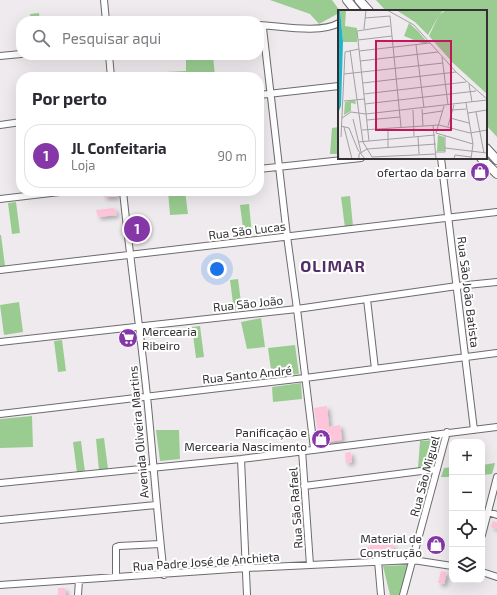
<!DOCTYPE html>
<html lang="pt">
<meta charset="utf-8">
<style>
:root{--surface:#fff;--page:#f2f2f3;--text:#2b2b33;--muted:#7c7c81;--line:#e1e1e2;--accent:#8537a8}
body{margin:0;font-family:"Exo 2",sans-serif;background:var(--page);color:var(--text)}
.controls{position:absolute;right:12px;bottom:12px;display:grid;overflow:hidden;border-radius:8px;box-shadow:0 4px 16px #0002}
.controls button{width:36px;height:36px;display:grid;place-items:center;padding:0;border:0;border-bottom:1px solid var(--line);background:var(--surface);color:var(--text);font:20px sans-serif}
.you{position:absolute;left:217px;top:269px;width:14px;height:14px;margin:-10px;border:3px solid #fff;border-radius:50%;background:#1a73e8;box-shadow:0 0 0 6px #1a73e833}
.badge{display:grid;place-items:center;width:26px;height:26px;border-radius:50%;background:var(--accent);color:#fff;font-size:13px;font-weight:700}
.pin{position:absolute;translate:-50% -50%;border:2px solid #fff;box-shadow:0 1px 4px #0006}
.list{margin:0;padding:0;list-style:none}
h2{display:flex;justify-content:space-between;align-items:center;height:52px;margin:0;padding:0 16px;font-size:17px}
h2 small{font-size:13px;font-weight:400;color:var(--muted)}
.list li{display:grid;grid-template-columns:26px 1fr auto;gap:12px;align-items:center;box-sizing:border-box;height:64px;margin:0 8px 8px;padding:0 8px;border:1px solid var(--line);border-radius:16px}
.list b{display:block;font-size:15px;white-space:nowrap}
.list p{margin:0;font-size:13px;white-space:nowrap;color:var(--muted)}
.list em{font-size:13px;font-style:normal;color:var(--muted)}
.icon{flex:none;width:22px;height:22px;fill:none;stroke:currentColor;stroke-width:2;stroke-linecap:round;stroke-linejoin:round}
.map{position:relative;flex:none;width:497px;height:595px;overflow:hidden}
.search{position:absolute;background:var(--surface);box-shadow:0 4px 16px #0002;left:16px;top:16px;width:248px;height:44px;display:flex;align-items:center;gap:10px;box-sizing:border-box;padding:0 14px;border-radius:16px;color:var(--muted);font-size:15px}
.panel{position:absolute;background:var(--surface);box-shadow:0 4px 16px #0002;left:16px;top:72px;width:248px;height:124px;border-radius:16px}
.map>svg:first-child{display:block}
.green{fill:#9acc91}
.building{fill:#fec5da;filter:url(#shadow)}
.lines{fill:none;stroke-linecap:round;stroke-linejoin:round}
.minor-casing{stroke:#6e6b6e;stroke-width:8}
.major-casing{stroke:#6e6b6e;stroke-width:10}
.minor{stroke:#fff;stroke-width:6}
.major{stroke:#fff;stroke-width:8}
.labels{text-anchor:middle;dominant-baseline:central;stroke-width:4;stroke-linejoin:round;paint-order:stroke}
.poi-label{font-size:12px;fill:#323032;stroke:#fff;text-anchor:end}
.street-label{font-size:12px;fill:#323032;stroke:#fff}
.district-label{font-size:16px;font-weight:bold;letter-spacing:1px;fill:#542e66;stroke:#fff}
.inset-road{fill:none;stroke:#a3a0a3;stroke-width:1}
.view{fill:#c2185b;fill-opacity:0.15;stroke:#c2185b;stroke-width:2}
.inset-edge{fill:none;stroke:#323032;stroke-width:2}
</style>
<div class="map">
<svg width="497" height="595" viewBox="0 0 497 595">
<defs>
<filter id="shadow"><feDropShadow dx="3" dy="3" stdDeviation="2" flood-color="#0004"/></filter>
</defs>
<rect width="100%" height="100%" fill="#eeeaee"/>
<path class="green" d="M270,0H332L340,11L339,13L319,24L310,14Z
M376,0H497V137L486,125V11H386Z
M39,13L40,21H31L30,14Z
M186,55H213L215,77H160V74L165,72L186,71Z
M339,127V154H330L332,128Z
M168,191H185L188,214L170,215Z
M350,196L353,226L345,228L341,197Z
M16,202L20,233L12,234L8,203Z
M249,204L252,235L244,236L240,205Z
M0,235H1L5,266L0,267Z
M238,279L242,310L234,311L230,280Z
M19,302L23,332L4,335L0,305Z
M261,318L265,347L247,349L241,322Z
M200,326L204,357L196,358L192,327Z
M62,340L66,371L58,372L54,341Z
M295,345L299,374L272,377L268,348Z
M301,383L302,399L273,402L272,387Z
M32,416L33,447L0,448V419Z
M156,430H179L180,459L160,461Z
M104,438L108,469L99,470L96,439Z
M436,440L432,466L418,468L420,441Z
M81,441L85,472L77,473L73,442Z
M495,463L492,474L482,475V465Z
M452,467V477H441L444,468Z
M408,565L399,595H390L383,566Z"/>
<path class="building" d="M104,191H116L117,197H104Z
M114,208L117,215L98,217L96,210Z
M140,224L141,232L134,233L133,225Z
M327,406L329,427L340,425L342,440L320,443L318,441L316,417L315,418L314,408Z
M351,452L352,462L346,463L345,453Z
M493,521L497,522V529L491,527Z
M383,537V544H393L394,556L362,558V547H370V542H377V538Z
M441,571L447,572L444,584L438,583Z
M58,588H65L66,595H58Z"/>
<g class="lines">
<defs>
<path id="minor" d="M104,0L106,21
M259,25C281,26 320,34 339,23
M264,26L263,28L287,236L297,309L314,449
M109,55L111,77
M0,56L21,54
M259,95L339,86
M0,125L21,122
M441,158L474,430
M259,169L361,158
M123,191C130,260 140,328 147,396C153,456 157,515 164,575
M0,199L68,191
M0,270L497,212
M367,299L375,369
M0,342L297,309L457,286L497,282
M0,414L305,378L497,353
M302,450L310,565
M241,459L247,595
M0,483L241,459L497,427
M304,486L437,469
M488,512L497,515
M0,520L156,505
M482,535L497,477
M378,561L381,595
M482,572L497,577
M116,577V547L119,546L160,544
M0,585L247,568L413,560L452,566
M78,595L79,580
M403,595L447,432"/>
<path id="major" d="M347,0L356,11
M359,0L369,11
M486,148L497,160
M481,158L497,174"/>
</defs>
<use href="#minor" class="minor-casing"/>
<use href="#major" class="major-casing"/>
<use href="#minor" class="minor"/>
<use href="#major" class="major"/>
</g>
<defs>
<symbol id="shop-disc" viewBox="-11 -11 22 22"><circle r="9.5" fill="#8537a8" stroke="#fff"/><path d="M-5-2.5h2.3a2.7 3.5 0 0 1 5.4 0H5L5.5 6h-11ZM-1.5-2.5h3a1.5 2.3 0 0 0-3 0Z" fill="#fff"/></symbol>
<symbol id="supermarket-disc" viewBox="-11 -11 22 22"><circle r="9.5" fill="#8537a8" stroke="#fff"/><path d="M-6-5.5h2.5l.6 2H6L4.5 2H-2.5L-4.4-4H-6ZM-1.5 3.2a1.3 1.3 0 1 0 .1 0ZM3 3.2a1.3 1.3 0 1 0 .1 0Z" fill="#fff"/></symbol>
</defs>
<g fill-rule="evenodd">
<use href="#shop-disc" x="469" y="161" width="22" height="22"/>
<use href="#supermarket-disc" x="117" y="327" width="22" height="22"/>
<use href="#shop-disc" x="310" y="428" width="22" height="22"/>
<use href="#shop-disc" x="425" y="534" width="22" height="22"/>
</g>
<g class="labels">
<g class="poi-label">
<text x="466" y="172">ofertao da barra</text>
<text x="142" y="331" text-anchor="start">Mercearia<tspan x="142" dy="14">Ribeiro</tspan></text>
<text x="307" y="432">Panificação e<tspan x="307" dy="14">Mercearia Nascimento</tspan></text>
<text x="422" y="538">Material de<tspan x="422" dy="14">Construção</tspan></text>
</g>
<g class="street-label">
<text transform="translate(247 230) rotate(-7)">Rua São Lucas</text>
<text transform="translate(469 292) rotate(83)">Rua São João Batista</text>
<text transform="translate(248 303) rotate(-6)">Rua São João</text>
<text transform="translate(247 374) rotate(-6)">Rua Santo André</text>
<text transform="translate(138 432) rotate(-95)">Avenida Oliveira Martins</text>
<text transform="translate(424 476) rotate(-75)">Rua São Miguel</text>
<text transform="translate(295 508) rotate(-94)">Rua São Rafael</text>
<text transform="translate(206 561) rotate(-4)">Rua Padre José de Anchieta</text>
</g>
<g class="district-label">
<text x="333" y="265">OLIMAR</text>
</g>
</g>
<g transform="translate(338 10)">
<rect width="149" height="149" fill="#eeeaee"/>
<path d="M2,0H8L7,16L19,18V32H5ZM58,0H106L101,5L90,25L77,12ZM108,0H149V84L115,53L91,26L101,5ZM71,13L80,21L90,33L86,34L66,26ZM17,90L18,94L13,93V101L6,105L7,92ZM100,125L106,127L107,141H99Z" fill="#9acc91"/>
<path d="M0,0H2L5,32L3,96L0,103Z" fill="#21b5ca"/>
<path class="inset-road" d="M49,0L76,15L118,62L149,89M27,8L52,6L63,117M26,19L28,0M20,30L54,26M78,35L86,98M12,40L25,132L34,147M21,41L92,33M104,47L110,95M22,51L100,42M6,64L105,53M25,73L118,62M131,74L134,92M26,84L128,72M6,91L27,89M128,93L135,134L133,149M27,94L138,81M84,99L85,116M75,100L76,126M114,100L128,99M138,102L146,143M130,103L149,100M84,104L104,101M4,108L13,102L28,104L149,90M112,108L131,113M15,109L23,142M29,110L62,107M95,115L98,149M3,116L11,118L20,140L27,149M110,116L116,95M6,117L14,149M24,120L101,115L132,123L149,120M98,123L135,134M98,123L106,96M80,126L81,144M3,127L7,42L21,39M31,131L19,21L52,16M20,132L97,125M0,136L1,149M50,137V118M107,138L149,143M98,142H107V126M34,147L98,144M21,149V144L29,139L98,134M116,149L117,145L133,147"/>
<path class="view" d="M38,31H113V120H38Z"/>
<rect width="149" height="149" class="inset-edge"/>
</g>
</svg>
<div class="controls">
<button>+</button>
<button>−</button>
<button><svg class="icon" aria-label="locate" viewBox="0 0 24 24"><circle cx="12" cy="12" r="6"/><path d="M12 2v4M12 18v4M2 12h4M18 12h4"/></svg></button>
<button><svg class="icon" aria-label="layers" viewBox="0 0 24 24"><path d="M12 4l9 5-9 5-9-5zM3 14l9 5 9-5"/></svg></button>
</div>
<div class="you"></div>
<div class="pin badge" style="left:137px;top:229px">1</div>
<div class="search"><svg class="icon" aria-label="search" viewBox="0 0 24 24"><circle cx="10" cy="10" r="6"/><path d="M15 15l6 6"/></svg>Pesquisar aqui</div>
<section class="panel">
<h2>Por perto<small></small></h2>
<ul class="list">
<li><span class="badge">1</span><div><b>JL Confeitaria</b><p>Loja</p></div><em>90 m</em></li>
</ul>
</section>
</div>
